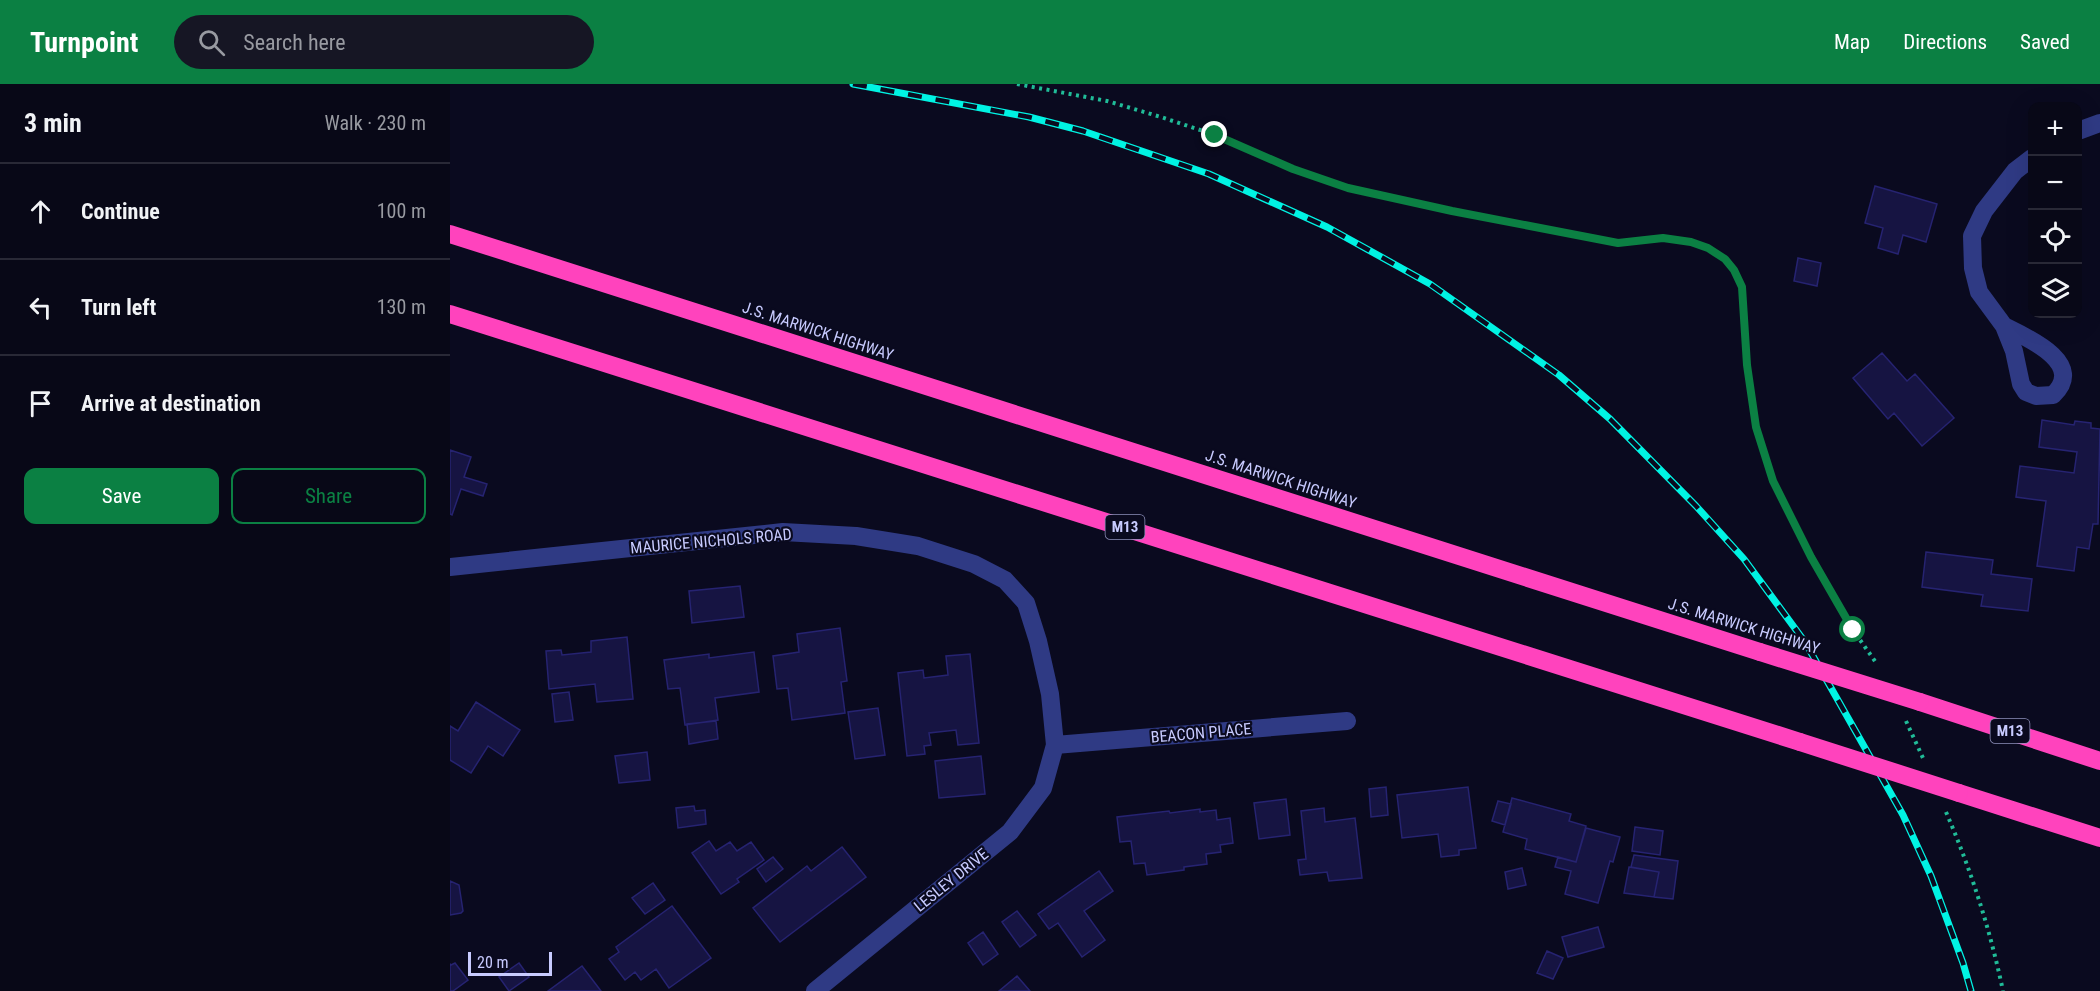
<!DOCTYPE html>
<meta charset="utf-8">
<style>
:root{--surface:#080817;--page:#161624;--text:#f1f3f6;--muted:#989aa1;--line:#292936;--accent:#0b8043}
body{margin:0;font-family:"Roboto Condensed",sans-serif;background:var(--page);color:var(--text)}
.controls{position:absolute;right:18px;top:18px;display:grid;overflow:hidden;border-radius:12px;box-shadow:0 6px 24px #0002}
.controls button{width:54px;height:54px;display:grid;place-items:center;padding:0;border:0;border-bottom:2px solid var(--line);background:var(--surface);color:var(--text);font:30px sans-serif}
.scale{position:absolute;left:18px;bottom:15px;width:84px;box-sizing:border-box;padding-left:6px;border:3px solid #c8cbff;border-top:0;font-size:16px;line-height:21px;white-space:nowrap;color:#c8cbff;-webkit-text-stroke:4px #0a0a1f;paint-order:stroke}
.stop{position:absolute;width:18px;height:18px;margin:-14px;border:4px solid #0b8043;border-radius:50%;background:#fff}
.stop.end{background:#0b8043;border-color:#fff;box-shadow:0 2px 6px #0008}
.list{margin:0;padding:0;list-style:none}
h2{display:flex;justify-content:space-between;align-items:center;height:78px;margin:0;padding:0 24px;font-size:26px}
h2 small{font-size:20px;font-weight:400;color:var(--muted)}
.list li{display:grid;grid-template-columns:39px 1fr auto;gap:18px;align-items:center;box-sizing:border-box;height:96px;padding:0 24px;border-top:2px solid var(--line)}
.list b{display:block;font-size:22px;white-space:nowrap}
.list em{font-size:20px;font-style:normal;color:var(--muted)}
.actions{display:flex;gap:12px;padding:18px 24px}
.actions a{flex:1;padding:14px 0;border:2px solid var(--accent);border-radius:12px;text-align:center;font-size:21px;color:var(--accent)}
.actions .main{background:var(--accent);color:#fff}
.icon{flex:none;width:33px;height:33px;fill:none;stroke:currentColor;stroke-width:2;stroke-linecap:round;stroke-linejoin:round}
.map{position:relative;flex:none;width:1650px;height:907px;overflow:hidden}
header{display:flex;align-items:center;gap:36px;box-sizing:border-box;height:84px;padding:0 30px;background:var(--accent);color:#fff}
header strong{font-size:28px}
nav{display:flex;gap:33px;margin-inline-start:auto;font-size:21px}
.search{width:420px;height:54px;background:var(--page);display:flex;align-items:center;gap:15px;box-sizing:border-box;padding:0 21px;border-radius:33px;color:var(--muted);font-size:22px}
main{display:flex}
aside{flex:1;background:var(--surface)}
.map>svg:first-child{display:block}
.building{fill:#161442;stroke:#262371;stroke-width:1.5}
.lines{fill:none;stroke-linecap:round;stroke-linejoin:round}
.path{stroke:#20bc98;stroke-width:4;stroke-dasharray:3 4.5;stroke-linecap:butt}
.minor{stroke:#2f3a84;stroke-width:18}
.highway{stroke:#ff43bd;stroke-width:18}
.rail-casing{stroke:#00f3e3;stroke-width:7}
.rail{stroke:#0a0a1f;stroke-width:4.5;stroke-dasharray:14;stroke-linecap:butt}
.highway-bridge{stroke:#ff43bd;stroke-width:18}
.route{stroke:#0b8043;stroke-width:8}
.labels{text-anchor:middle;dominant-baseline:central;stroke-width:4.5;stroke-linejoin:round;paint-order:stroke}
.shield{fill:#0a0a1f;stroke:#8f91bc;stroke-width:1.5}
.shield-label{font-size:15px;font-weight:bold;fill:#c8cbff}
.street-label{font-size:16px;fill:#c8cbff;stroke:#0a0a1f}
</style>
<header>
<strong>Turnpoint</strong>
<div class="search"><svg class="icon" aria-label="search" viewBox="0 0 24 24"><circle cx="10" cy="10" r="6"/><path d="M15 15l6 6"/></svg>Search here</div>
<nav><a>Map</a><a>Directions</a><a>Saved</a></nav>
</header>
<main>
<aside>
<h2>3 min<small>Walk · 230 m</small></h2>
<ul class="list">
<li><svg class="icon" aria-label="ahead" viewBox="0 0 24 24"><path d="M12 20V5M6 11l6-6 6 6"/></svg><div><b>Continue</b></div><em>100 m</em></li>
<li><svg class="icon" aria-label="left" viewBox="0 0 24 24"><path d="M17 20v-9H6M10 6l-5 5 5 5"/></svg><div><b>Turn left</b></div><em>130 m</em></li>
<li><svg class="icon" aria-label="arrive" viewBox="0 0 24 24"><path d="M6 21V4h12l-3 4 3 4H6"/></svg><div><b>Arrive at destination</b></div></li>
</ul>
<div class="actions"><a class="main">Save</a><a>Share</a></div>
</aside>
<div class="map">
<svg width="1650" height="907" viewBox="0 0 1650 907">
<rect width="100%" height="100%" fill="#0a0a1f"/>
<path class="building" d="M1425,102L1487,120L1476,158L1453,151L1448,170L1428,164L1433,144L1415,139Z
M1348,174L1371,179L1367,202L1344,197Z
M1432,269L1457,297L1465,290L1504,334L1472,362L1444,329L1438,335L1403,294Z
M1592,336L1624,341L1625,337L1641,339V344L1650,345L1648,440H1643L1639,465L1627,463L1624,487L1587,482L1596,417L1566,413L1570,382L1624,389L1627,368L1589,363Z
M0,366L21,373L14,393L37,400L33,412L11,405L2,431L0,430Z
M1476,468L1543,476L1541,490L1582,495L1578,527L1531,522L1533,511L1472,503Z
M290,502L294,533L242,539L239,507Z
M390,544L397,597L391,598L395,629L342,636L338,604L327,605L323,572L349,568L347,550Z
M177,553L183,615L147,618L145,600L99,605L96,567L111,566L112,571L141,568V557Z
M304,568L309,608L265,614L268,636L235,641L230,604L218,605L214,576L259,570V574Z
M520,570L529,659L508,661L506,646L479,649L481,661L474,662L475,670L457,672L448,589L473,586L474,594L498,591L496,572Z
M119,608L123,636L105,638L102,610Z
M26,618L70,646L53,672L38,662L21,689L0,676V642L8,647Z
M428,624L435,671L405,675L398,628Z
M266,637L268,655L239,660L237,640Z
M197,668L200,696L169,699L165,672Z
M531,672L535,710L489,714L485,677Z
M936,703L938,731L921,733L919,705Z
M1018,703L1026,764L1009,766V771L991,773L988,750L952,754L947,711Z
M1062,714L1121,730L1119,737L1136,742L1126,778L1075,765L1077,755L1053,748Z
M836,715L840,751L809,755L804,719Z
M1048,717L1061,720L1055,741L1042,737Z
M244,722L245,727L255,726L256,740L228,744L226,724Z
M874,724L875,738L905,734L912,794L879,797L877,788L850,791L848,776L856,775L851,727Z
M750,725V728L766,726L767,736L780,734L783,759L770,761L771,768L756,770L757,780L734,783V786L697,791L695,779L684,780L681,757L670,758L667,733L719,727L720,729Z
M1185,743L1213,747L1210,771L1182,767Z
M1136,744L1170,753L1163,778L1160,777L1148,819L1115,810L1121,787L1105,783L1108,773L1126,778Z
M259,757L266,767L280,758L287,767L301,758L314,776L287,795L289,798L271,810L242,769Z
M392,763L416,793L330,858L303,824L357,782L361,787Z
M1184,771L1228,777L1223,815L1204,813L1209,788L1181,783Z
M323,773L333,785L316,798L307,785Z
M1179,783L1209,788L1204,813L1174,809Z
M1072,784L1076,801L1058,805L1055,788Z
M649,787L663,807L634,827L655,856L632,873L608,839L599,845L588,830Z
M0,797L9,801L13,827L11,829L0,831Z
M203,799L215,816L195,830L182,814Z
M222,822L261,874L219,904L206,885L191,896L185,888L175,896L159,875L169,868L166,863Z
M567,827L586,851L570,863L552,838Z
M1148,843L1154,863L1118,873L1112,853Z
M533,848L548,870L533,881L518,859Z
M1097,867L1113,874L1103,895L1087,889Z
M5,879L18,896L3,907H0V880L1,881Z
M69,879L79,893L59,907L49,893Z
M132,882L151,907H98Z
M567,892L580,907H549Z"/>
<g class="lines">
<path class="path" d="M567,0L657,17L711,33L765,51L843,85L898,104L1002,127L1168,159L1213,154L1241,158L1258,164L1274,175L1284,186L1292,203L1297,281L1306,343L1323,397L1361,473L1403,546L1427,580
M1456,637L1473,674
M1496,728C1521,786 1540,845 1553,907"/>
<path class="minor" d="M1628,47L1650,39
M1554,242C1576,253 1637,279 1603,311L1586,312L1576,308L1571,300L1564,267L1554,242L1529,208L1523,184L1522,152L1534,127L1565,87L1582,74
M0,483L333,448L406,452L468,462L524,480L555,496L576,519L588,557L600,610L605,661L593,704L560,748L365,907
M605,661L897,637"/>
<path class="highway" d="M0,150L1310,568
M0,230L1350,658
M1470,618L1650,677
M1509,709L1650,754"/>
<defs>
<path id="rail" d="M403,0L579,33L633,47L759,90L877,143L980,200L1109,291L1160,335L1246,422L1294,475L1355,558L1453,731L1481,792L1513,879L1521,907"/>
</defs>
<use href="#rail" class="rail-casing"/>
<use href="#rail" class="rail"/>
<path class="highway-bridge" d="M1310,568L1470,618
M1350,658L1509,709"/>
</g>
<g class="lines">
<path class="route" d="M765,51L843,85L898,104L1002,127L1168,159L1213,154L1241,158L1258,164L1275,175L1284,186L1292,203L1297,281L1306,343L1323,397L1361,473L1403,546"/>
</g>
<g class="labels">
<g class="shield">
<rect x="655.5" y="431" width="39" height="24" rx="4.5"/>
<rect x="1540.5" y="635" width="39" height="24" rx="4.5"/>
</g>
<g class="shield-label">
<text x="675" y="443">M13</text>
<text x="1560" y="647">M13</text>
</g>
<g class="street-label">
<text transform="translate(368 247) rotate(18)">J.S. MARWICK HIGHWAY</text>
<text transform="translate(831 395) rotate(18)">J.S. MARWICK HIGHWAY</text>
<text transform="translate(261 457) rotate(-5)">MAURICE NICHOLS ROAD</text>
<text transform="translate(1294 542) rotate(17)">J.S. MARWICK HIGHWAY</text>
<text transform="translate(751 649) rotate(-5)">BEACON PLACE</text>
<text transform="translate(501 796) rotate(-39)">LESLEY DRIVE</text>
</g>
</g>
</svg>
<div class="controls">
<button>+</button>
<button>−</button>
<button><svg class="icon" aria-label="locate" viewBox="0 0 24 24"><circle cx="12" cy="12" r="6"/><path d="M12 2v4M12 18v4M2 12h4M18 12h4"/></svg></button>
<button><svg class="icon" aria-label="layers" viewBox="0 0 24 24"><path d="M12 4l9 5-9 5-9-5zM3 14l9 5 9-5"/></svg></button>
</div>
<div class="scale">20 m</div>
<div class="stop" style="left:1403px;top:546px"></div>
<div class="stop end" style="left:765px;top:51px"></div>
</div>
</main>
